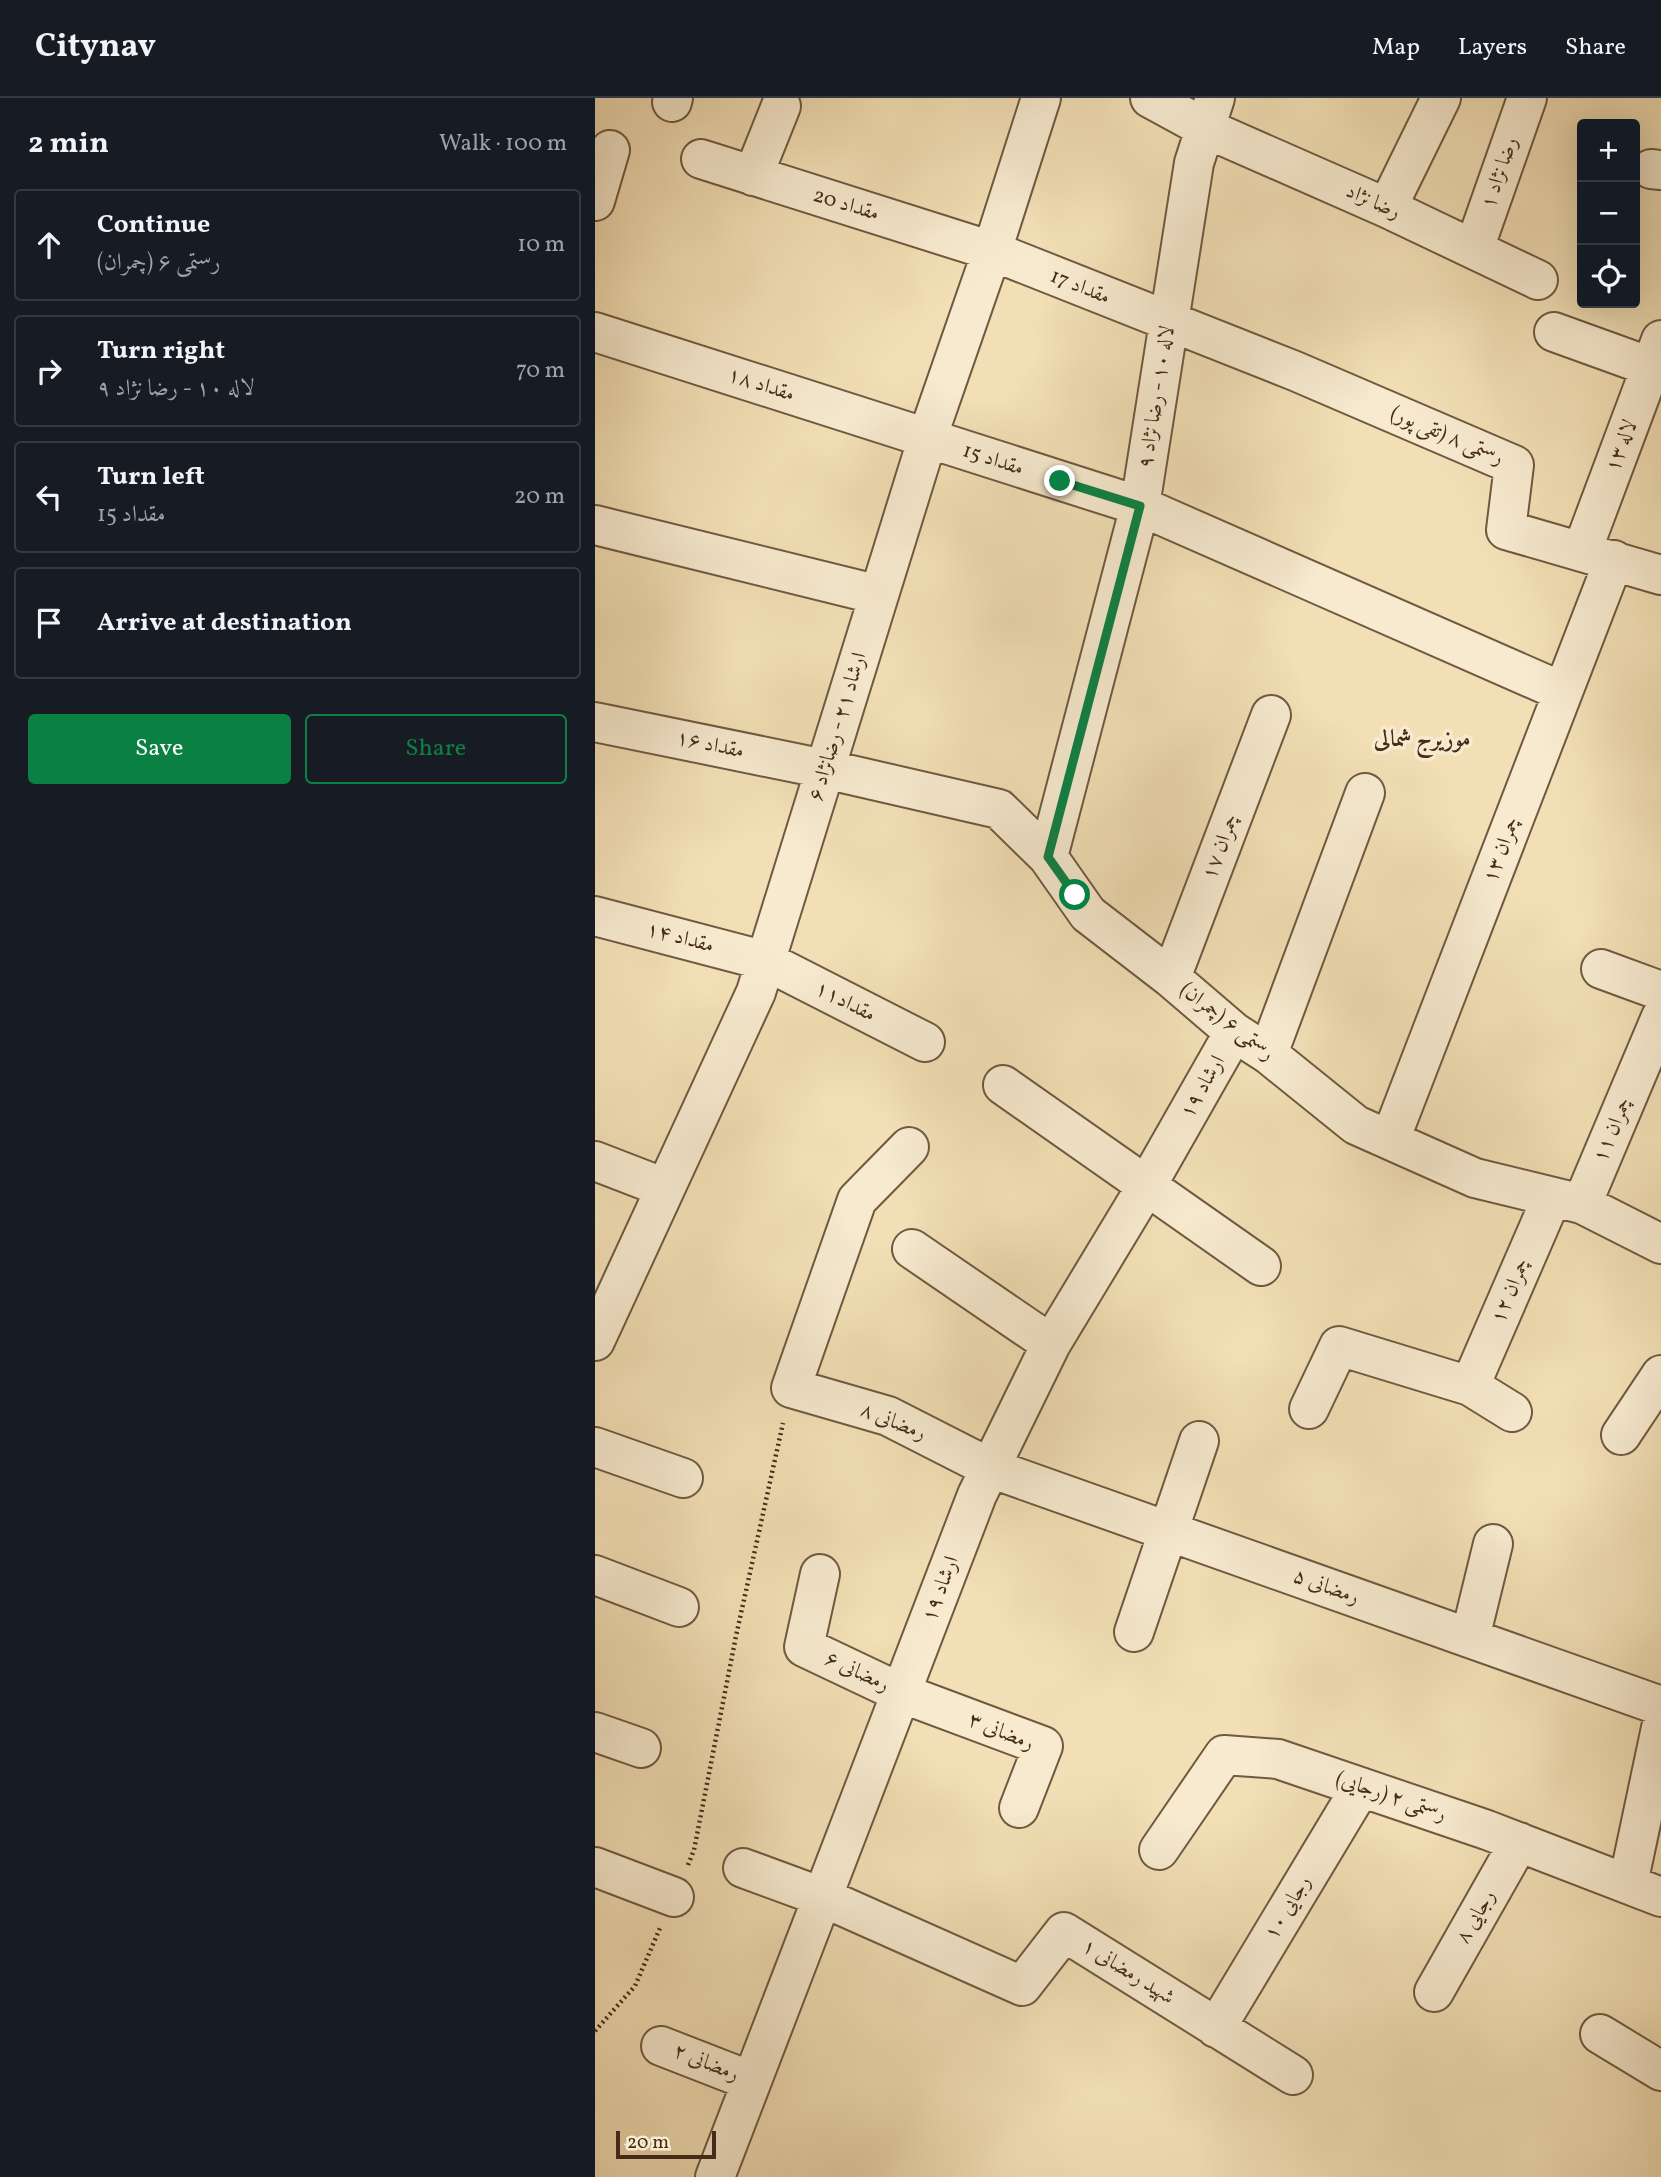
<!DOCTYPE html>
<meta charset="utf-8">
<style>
:root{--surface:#171b24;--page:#242831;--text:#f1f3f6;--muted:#9ea1a6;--line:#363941;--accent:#0b8043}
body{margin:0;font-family:Vollkorn,Amiri,serif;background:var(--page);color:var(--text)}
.controls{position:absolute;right:21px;top:21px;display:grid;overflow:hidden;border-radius:7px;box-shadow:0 7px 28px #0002}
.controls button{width:63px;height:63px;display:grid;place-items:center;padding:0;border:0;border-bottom:2px solid var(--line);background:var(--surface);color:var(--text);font:35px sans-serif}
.scale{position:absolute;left:21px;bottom:18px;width:100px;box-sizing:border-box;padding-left:7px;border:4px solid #452c19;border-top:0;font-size:19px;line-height:24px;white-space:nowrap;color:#452c19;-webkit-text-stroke:5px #f7eacf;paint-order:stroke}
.stop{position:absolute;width:21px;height:21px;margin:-16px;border:5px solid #0b8043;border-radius:50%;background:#fff}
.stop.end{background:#0b8043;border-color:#fff;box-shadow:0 2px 7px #0008}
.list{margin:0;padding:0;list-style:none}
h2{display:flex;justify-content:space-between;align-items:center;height:91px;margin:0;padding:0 28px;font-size:30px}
h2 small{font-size:23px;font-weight:400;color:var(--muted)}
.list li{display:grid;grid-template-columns:46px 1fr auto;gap:21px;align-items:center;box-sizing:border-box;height:112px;margin:0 14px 14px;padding:0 14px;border:2px solid var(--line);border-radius:7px}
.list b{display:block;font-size:26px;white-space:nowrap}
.list p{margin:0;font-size:23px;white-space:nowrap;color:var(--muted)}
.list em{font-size:23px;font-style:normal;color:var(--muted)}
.actions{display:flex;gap:14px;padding:21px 28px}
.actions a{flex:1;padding:16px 0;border:2px solid var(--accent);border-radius:7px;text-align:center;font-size:24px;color:var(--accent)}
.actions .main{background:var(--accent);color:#fff}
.icon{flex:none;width:38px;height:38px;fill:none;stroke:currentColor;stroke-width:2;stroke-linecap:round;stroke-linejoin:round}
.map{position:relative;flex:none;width:1066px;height:2079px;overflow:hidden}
header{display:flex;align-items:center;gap:42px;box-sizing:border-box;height:98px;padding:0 35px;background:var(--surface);border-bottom:2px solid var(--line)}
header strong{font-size:33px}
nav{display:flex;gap:38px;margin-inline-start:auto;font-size:24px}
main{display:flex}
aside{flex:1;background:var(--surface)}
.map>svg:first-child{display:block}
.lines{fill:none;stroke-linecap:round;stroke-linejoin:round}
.minor-casing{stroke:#705940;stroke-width:42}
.path{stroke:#452c19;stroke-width:4.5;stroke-dasharray:2 3.5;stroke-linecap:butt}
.minor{stroke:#f7eacf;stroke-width:38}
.route{stroke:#0b8043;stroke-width:9}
.labels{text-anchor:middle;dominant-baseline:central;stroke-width:7;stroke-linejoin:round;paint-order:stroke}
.street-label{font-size:21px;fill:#452c19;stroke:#f7eacf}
.neighbourhood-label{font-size:23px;font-weight:bold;fill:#452c19;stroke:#f7eacf}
</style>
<header>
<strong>Citynav</strong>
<nav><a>Map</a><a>Layers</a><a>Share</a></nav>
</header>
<main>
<aside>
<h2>2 min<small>Walk · 100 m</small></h2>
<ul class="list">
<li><svg class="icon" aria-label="ahead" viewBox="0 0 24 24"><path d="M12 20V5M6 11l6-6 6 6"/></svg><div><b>Continue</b><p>رستمی ۶ (چمران)</p></div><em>10 m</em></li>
<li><svg class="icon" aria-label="right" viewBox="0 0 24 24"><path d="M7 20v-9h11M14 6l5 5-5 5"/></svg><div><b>Turn right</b><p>لاله ۱۰ - رضا نژاد ۹</p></div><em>70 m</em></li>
<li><svg class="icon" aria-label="left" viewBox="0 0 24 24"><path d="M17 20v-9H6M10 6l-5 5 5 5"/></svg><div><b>Turn left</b><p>مقداد 15</p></div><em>20 m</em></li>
<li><svg class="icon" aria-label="arrive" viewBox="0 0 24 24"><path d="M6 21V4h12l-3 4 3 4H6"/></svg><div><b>Arrive at destination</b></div></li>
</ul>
<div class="actions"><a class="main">Save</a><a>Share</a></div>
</aside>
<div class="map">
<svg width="1066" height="2079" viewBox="0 0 1066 2079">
<rect width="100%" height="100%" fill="#f2dfb5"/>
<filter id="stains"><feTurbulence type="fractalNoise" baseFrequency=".00286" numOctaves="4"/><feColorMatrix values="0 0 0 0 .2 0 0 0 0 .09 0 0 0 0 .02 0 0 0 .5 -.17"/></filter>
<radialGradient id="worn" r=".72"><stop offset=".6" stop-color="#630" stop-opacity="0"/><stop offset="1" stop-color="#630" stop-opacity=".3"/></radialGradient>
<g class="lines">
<defs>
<path id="minor" d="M555,0L610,30L792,110L943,182
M77,4L78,0
M106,61L397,153L700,273L919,367L911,432L1066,477
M1056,71L1066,72
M158,78L186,8
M0,103L15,52
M792,110L846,0
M879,151L932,0
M0,234L545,408L968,594
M959,234L1056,269
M0,427L284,497
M987,453L1066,242
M0,624L230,671L404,711L453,759L493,816L576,880L639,934L673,956L761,1027L880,1080L987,1106L1066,1146
M453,759L545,408L599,65L620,0
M0,818L171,863L330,944
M1006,871L1066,893
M576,880L676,617
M673,956L770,695
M408,987L666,1168
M795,1042L1019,462
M314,1049L262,1102L196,1290L293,1318L395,1370L1066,1608
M0,1063L70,1090
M987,1106L1066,919
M317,1151L456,1246
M0,1243L161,894L338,323L397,153L446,0
M875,1288L957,1099
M714,1311L744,1248L875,1288L917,1314
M1026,1337L1066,1277
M0,1349L88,1380
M225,1476L209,1549L306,1595L448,1648L424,1710
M0,1477L84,1509
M539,1534L604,1343
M875,1540L898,1446
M0,1634L46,1650
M564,1752L629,1657L683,1661L892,1732L1066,1799
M0,1769L79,1799
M148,1770L227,1799L427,1888L469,1834L698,1977
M1033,1786L1066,1630
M839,1894L924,1744
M621,1930L766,1689
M1005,1936L1066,1973
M66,1948L156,1983
M120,2079L382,1397L456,1246L552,1087L639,934"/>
</defs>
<use href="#minor" class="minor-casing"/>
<path class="path" d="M93,1767L99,1752L141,1538L188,1325
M0,1933L40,1888L65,1830"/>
<use href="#minor" class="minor"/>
</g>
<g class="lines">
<path class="route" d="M465,383L545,408L453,759L480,797"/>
</g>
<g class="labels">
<g class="street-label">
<text transform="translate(905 75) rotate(-71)">رضا نژاد ۱</text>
<text transform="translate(778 104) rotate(24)">رضا نژاد</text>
<text transform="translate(251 107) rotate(17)">مقداد 20</text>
<text transform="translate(485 189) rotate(22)">مقداد 17</text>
<text transform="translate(166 287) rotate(18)">مقداد ۱۸</text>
<text transform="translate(562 299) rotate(-81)">لاله ۱۰ - رضا نژاد ۹</text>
<text transform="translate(852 338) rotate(23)">رستمی ۸ (تقی پور)</text>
<text transform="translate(1027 348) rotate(-69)">لاله ۱۳</text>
<text transform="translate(398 362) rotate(18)">مقداد 15</text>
<text transform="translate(243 629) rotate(-73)">ارشاد ۲۱ - رضانژاد ۶</text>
<text transform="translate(115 647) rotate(12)">مقداد ۱۶</text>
<text transform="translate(626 749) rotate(-69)">چمران ۱۷</text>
<text transform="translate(907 752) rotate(-69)">چمران ۱۳</text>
<text transform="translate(85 840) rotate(15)">مقداد ۱۴</text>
<text transform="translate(250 904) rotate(27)">مقداد۱۱</text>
<text transform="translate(632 924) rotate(38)">رستمی ۶ (چمران)</text>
<text transform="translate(608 989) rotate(-60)">ارشاد ۱۹</text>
<text transform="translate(1018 1032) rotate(-67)">چمران ۱۱</text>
<text transform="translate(916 1193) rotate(-67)">چمران ۱۲</text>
<text transform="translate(298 1324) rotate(22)">رمضانی ۸</text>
<text transform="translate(731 1489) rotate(20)">رمضانی ۵</text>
<text transform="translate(346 1491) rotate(-69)">ارشاد ۱۹</text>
<text transform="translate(262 1574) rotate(25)">رمضانی ۶</text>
<text transform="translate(406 1634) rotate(22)">رمضانی ۳</text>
<text transform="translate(796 1699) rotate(19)">رستمی ۲ (رجایی)</text>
<text transform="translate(693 1810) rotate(-59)">رجایی ۱۰</text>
<text transform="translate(881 1819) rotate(-60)">رجایی ۸</text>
<text transform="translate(533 1874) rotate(32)">شهید رمضانی ۱</text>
<text transform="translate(111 1965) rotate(22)">رمضانی ۲</text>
</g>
<g class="neighbourhood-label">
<text x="827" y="642">موزیرج شمالی</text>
</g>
</g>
<rect width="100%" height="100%" filter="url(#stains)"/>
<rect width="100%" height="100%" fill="url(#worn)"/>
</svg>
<div class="controls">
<button>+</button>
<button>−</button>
<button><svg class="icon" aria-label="locate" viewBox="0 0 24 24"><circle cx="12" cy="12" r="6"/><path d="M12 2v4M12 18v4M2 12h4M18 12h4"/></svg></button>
</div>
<div class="scale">20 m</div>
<div class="stop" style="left:480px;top:797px"></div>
<div class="stop end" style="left:465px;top:383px"></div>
</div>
</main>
